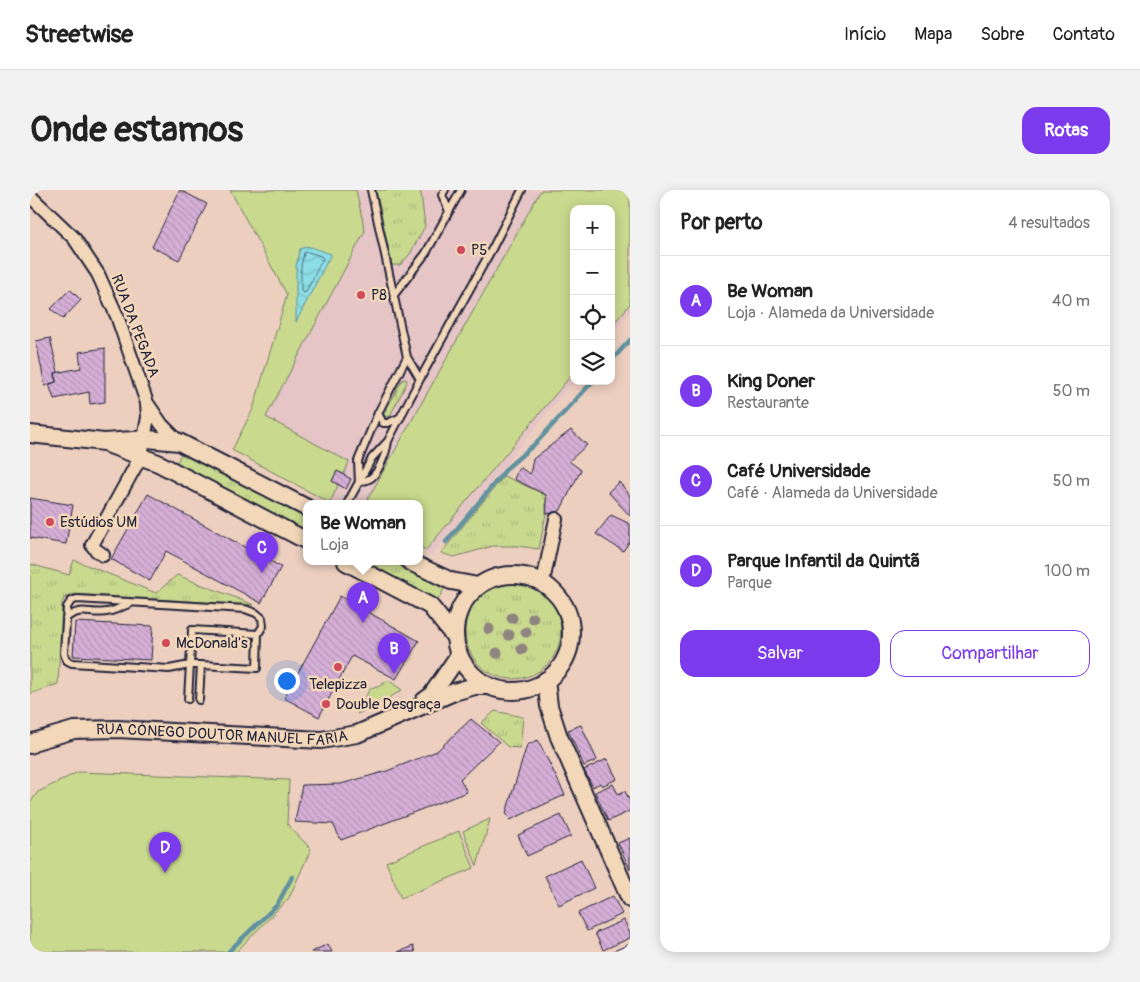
<!DOCTYPE html>
<html lang="pt">
<meta charset="utf-8">
<style>
:root{--surface:#fff;--page:#f2f2f2;--text:#222;--muted:#767676;--line:#e0e0e0;--accent:#7c3aed}
body{margin:0;font-family:Pangolin,sans-serif;background:var(--page);color:var(--text)}
.controls{position:absolute;right:15px;top:15px;display:grid;overflow:hidden;border-radius:10px;box-shadow:0 2px 12px #0003}
.controls button{width:45px;height:45px;display:grid;place-items:center;padding:0;border:0;border-bottom:1px solid var(--line);background:var(--surface);color:var(--text);font:25px sans-serif}
.you{position:absolute;left:256px;top:490px;width:18px;height:18px;margin:-12px;border:4px solid #fff;border-radius:50%;background:#1a73e8;box-shadow:0 0 0 8px #1a73e833}
.badge{display:grid;place-items:center;width:32px;height:32px;border-radius:50%;background:var(--accent);color:#fff;font-size:16px;font-weight:700}
.pin{position:absolute;translate:-50% -41px;filter:drop-shadow(0 1px 2px #0008)}
.pin::after{content:'';position:absolute;top:26px;width:18px;height:15px;background:inherit;clip-path:polygon(0 0,100% 0,50% 100%)}
.popup{position:absolute;left:273px;top:310px;width:120px;height:65px;box-sizing:border-box;display:grid;place-content:center;border-radius:10px;background:var(--surface);filter:drop-shadow(0 1px 4px #0005);font-size:16px;white-space:nowrap;color:var(--muted)}
.popup b{font-size:19px;color:var(--text)}
.popup::after{content:'';position:absolute;left:50%;top:100%;margin-left:-10px;border:10px solid transparent;border-top-color:var(--surface)}
.list{margin:0;padding:0;list-style:none}
h2{display:flex;justify-content:space-between;align-items:center;height:65px;margin:0;padding:0 20px;font-size:21px}
h2 small{font-size:16px;font-weight:400;color:var(--muted)}
.list li{display:grid;grid-template-columns:32px 1fr auto;gap:15px;align-items:center;box-sizing:border-box;height:90px;padding:0 20px;border-top:1px solid var(--line)}
.list b{display:block;font-size:19px;white-space:nowrap}
.list p{margin:0;font-size:16px;white-space:nowrap;color:var(--muted)}
.list em{font-size:16px;font-style:normal;color:var(--muted)}
.actions{display:flex;gap:10px;padding:15px 20px}
.actions a{flex:1;padding:11px 0;border:1px solid var(--accent);border-radius:15px;text-align:center;font-size:18px;color:var(--accent)}
.actions .main{background:var(--accent);color:#fff}
.icon{flex:none;width:28px;height:28px;fill:none;stroke:currentColor;stroke-width:2;stroke-linecap:round;stroke-linejoin:round}
.map{position:relative;flex:none;width:600px;height:762px;overflow:hidden;border-radius:15px}
header{display:flex;align-items:center;gap:30px;box-sizing:border-box;height:70px;padding:0 25px;background:var(--surface);border-bottom:1px solid var(--line)}
header strong{font-size:24px}
nav{display:flex;gap:28px;margin-inline-start:auto;font-size:18px}
.intro{display:flex;align-items:center;justify-content:space-between;box-sizing:border-box;height:120px;padding:0 30px}
h1{margin:0;font-size:35px}
.button{padding:12px 22px;border-radius:15px;background:var(--accent);color:#fff;font-size:18px;font-weight:700}
main{display:flex;gap:30px;padding:0 30px}
aside{flex:1;background:var(--surface);border-radius:15px;box-shadow:0 2px 12px #0003}
.map>svg:first-child{display:block}
.built{fill:#e5c5c6}
.grass{fill:url(#grass-tufts);stroke:#767e64}
.green{fill:#c9d98e;stroke:#767e64}
.water{fill:url(#water-waves);stroke:#6292a0}
.lines{fill:none;stroke-linecap:round;stroke-linejoin:round}
.shore{stroke:#4c6d7f;stroke-width:1}
.stream{stroke:#6292a0;stroke-width:4.5}
.building{fill:url(#building-back-hatch);stroke:#22223b}
.service-casing{stroke:#22223b;stroke-width:10}
.minor-casing{stroke:#22223b;stroke-width:16}
.tertiary-casing{stroke:#22223b;stroke-width:20}
.service{stroke:#f2d7b9;stroke-width:6}
.minor{stroke:#f2d7b9;stroke-width:12}
.tertiary{stroke:#f2d7b9;stroke-width:16}
.tree{fill:#8f8480}
.poi-dot{fill:#d1495b;stroke:#f2d7b9;stroke-width:2}
.labels{text-anchor:middle;dominant-baseline:central;stroke-width:5;stroke-linejoin:round;paint-order:stroke}
.poi-label{font-size:15px;fill:#22223b;stroke:#f2d7b9;text-anchor:start}
.street-label{font-size:15px;fill:#22223b;stroke:#f2d7b9}
</style>
<header>
<strong>Streetwise</strong>
<nav><a>Início</a><a>Mapa</a><a>Sobre</a><a>Contato</a></nav>
</header>
<div class="intro"><h1>Onde estamos</h1><a class="button">Rotas</a></div>
<main>
<div class="map">
<svg width="600" height="762" viewBox="0 0 600 762">
<defs>
<pattern id="grass-tufts" width="24" height="20" patternUnits="userSpaceOnUse" patternTransform="scale(1.25)"><rect width="24" height="20" fill="#c9d98e"/><path d="M3 7l-1-3M5 7V3M7 7l1-3M15 17l-1-3M17 17v-4M19 17l1-3" fill="none" stroke="#acba7b"/></pattern>
<pattern id="water-waves" width="16" height="10" patternUnits="userSpaceOnUse" patternTransform="scale(1.25)"><rect width="16" height="10" fill="#8cdde4"/><path d="M0 5q4-4 8 0t8 0" fill="none" stroke="#78bdc4"/></pattern>
<pattern id="building-back-hatch" width="6" height="6" patternUnits="userSpaceOnUse" patternTransform="scale(1.25)"><rect width="6" height="6" fill="#d6afd7"/><path d="M-1 5l2 2M0 0l6 6M5-1l2 2" fill="none" stroke="#b796b9"/></pattern>
</defs>
<rect width="100%" height="100%" fill="#eccfbf"/>
<filter id="ink" filterUnits="userSpaceOnUse"><feTurbulence type="fractalNoise" baseFrequency=".02" numOctaves="2"/><feDisplacementMap in="SourceGraphic" scale="10" xChannelSelector="R" yChannelSelector="G"/><feConvolveMatrix kernelMatrix="1 2 1 2 8 2 1 2 1" color-interpolation-filters="sRGB"/></filter>
<g filter="url(#ink)">
<path class="built" d="M200,0H600V121L581,144V19H544V190L401,366L389,359V314H304L202,260L223,219L257,105Z"/>
<path class="grass" d="M346,0H389L391,4L395,36L380,64L370,75H362Z
M376,189L377,192L360,226L355,227L354,224L372,190Z
M152,262L277,327V342L146,274Z
M474,286L516,305V324L509,359L487,356H463L424,367L411,363Z
M44,370L126,403L147,385L224,415L42,404L35,407L32,413L28,494L0,504V374L39,385Z
M328,372H363L414,399L406,414Z
M435 441a48 48 0 1 1 96 0a48 48 0 1 1-96 0Z
M358,490L372,500L344,517L327,524L340,498L348,497Z
M465,521L493,527L490,558L478,557L451,533Z"/>
<path class="green" d="M200,0H326L335,41L236,227L319,272L314,284L307,281L302,291L308,295L300,313L202,260L223,219L257,105Z
M511,0H600V114L581,137V19H544V182L396,360L389,356V314H335Z
M48,582L259,590L257,634L281,659L259,708L206,762H0V613L8,602Z
M460,629L447,676L433,641Z
M429,641L444,678L371,708L356,672Z"/>
<path class="water" d="M277,56L301,64L266,132V76L270,59Z"/>
<g class="lines">
<path class="shore" d="M278,62L291,66L293,68L276,102L274,103L271,101V76L274,63Z"/>
<path class="stream" d="M581,171L600,150
M416,352L478,277L506,253L563,191
M198,762L247,715L262,687"/>
</g>
<path class="building" d="M150,0L177,14L149,70L122,57Z
M40,99L51,110L33,129L21,119Z
M20,148L28,182L25,183L26,192L15,196L6,151Z
M75,158V212L60,214L59,202L24,209L19,194L26,192L25,183L51,178L49,162Z
M541,240L557,255L539,271L551,280L530,321L517,324L516,305L484,289L489,277L500,284L503,269Z
M307,281L321,289L316,299L302,291Z
M589,292L600,305V326L578,302Z
M118,304L251,377L231,413L136,361L120,391L81,369Z
M0,308L43,315L36,354L0,348Z
M581,325L600,334V351L593,361L566,344Z
M310,406L389,451L366,489L322,466L289,527L254,508Z
M45,432L123,436L121,470L43,466Z
M441,529L469,552L430,589L437,602L311,650L303,634L265,632L272,595L311,594L357,581L407,561Z
M551,535L567,570L554,576L538,540Z
M508,550L535,605L480,630L476,623L497,555Z
M577,569L587,589L572,596L570,593L563,597L554,580Z
M583,594L588,604L595,601L600,612V621L578,631L565,602Z
M531,625L541,646L497,666L488,645Z
M600,648V680L588,653Z
M551,669L564,698L529,715L515,686Z
M583,706L592,724L557,741L548,723Z
M594,730L600,744V748L573,760L565,743Z
M298,754L302,762H281Z
M600,754V762H581Z
M383,756L385,762H368Z"/>
<g class="lines">
<defs>
<path id="service" d="M341,0L377,167L390,189
M415,0L412,5L419,21
M364,105L396,63L431,0
M348,223L353,233H358L371,227
M329,293C333,291 338,290 341,288C349,282 357,261 358,251L390,189L463,57L492,0
M329,293L328,271L348,223L377,167
M317,314L342,268L358,251
M36,428C52,416 59,425 76,422C83,422 92,416 99,414
M171,475H160L139,479L42,473L36,470L34,463L37,417L41,411L47,409L215,419L226,423L232,428L233,436L228,444
M158,509L162,440L228,444L227,478L171,475L169,510"/>
<path id="minor" d="M0,6L44,48L68,84L87,126L117,213L132,235L149,252
M73,365L66,360L62,355L111,266L118,227L117,213
M513,392L526,329"/>
<g id="tertiary">
<path d="M0,244L74,252L118,249L149,252L277,318"/>
<path d="M80,255L128,273L277,351"/>
<path d="M316,372L400,416L424,446"/>
<path d="M380,372L421,391L448,396"/>
<circle cx="483" cy="443" r="58"/>
<path d="M516,490L519,516L529,547L600,709"/>
<path d="M394,511L401,506L429,465"/>
<path id="s1" d="M0,555L6,551L44,540L87,539L291,550L327,544L424,502L445,496H459"/>
</g>
</defs>
<use href="#service" class="service-casing"/>
<use href="#minor" class="minor-casing"/>
<use href="#tertiary" class="tertiary-casing"/>
<use href="#service" class="service"/>
<use href="#minor" class="minor"/>
<use href="#tertiary" class="tertiary"/>
</g>
<g class="tree">
<circle cx="482" cy="428" r="5.5"/>
<circle cx="503" cy="428" r="5.5"/>
<circle cx="459" cy="439" r="5.5"/>
<circle cx="496" cy="442" r="5.5"/>
<circle cx="479" cy="445" r="5.5"/>
<circle cx="492" cy="459" r="5.5"/>
<circle cx="467" cy="463" r="5.5"/>
</g>
</g>
<g class="poi-dot">
<circle cx="431" cy="60" r="5"/>
<circle cx="331" cy="105" r="5"/>
<circle cx="20" cy="332" r="5"/>
<circle cx="136" cy="453" r="5"/>
<circle cx="308" cy="477" r="5"/>
<circle cx="296" cy="514" r="5"/>
</g>
<g class="labels">
<g class="poi-label">
<text x="441" y="60">P5</text>
<text x="341" y="105">P8</text>
<text x="30" y="332">Estúdios UM</text>
<text x="146" y="453">McDonald's</text>
<text x="308" y="494" text-anchor="middle">Telepizza</text>
<text x="306" y="514">Double Desgraça</text>
</g>
<g class="street-label">
<text transform="translate(105 136) rotate(69)">RUA DA PEGADA</text>
<text stroke="none"><textPath href="#s1" startOffset="195">RUA CÓNEGO DOUTOR MANUEL FARIA</textPath></text>
</g>
</g>
</svg>
<div class="controls">
<button>+</button>
<button>−</button>
<button><svg class="icon" aria-label="locate" viewBox="0 0 24 24"><circle cx="12" cy="12" r="6"/><path d="M12 2v4M12 18v4M2 12h4M18 12h4"/></svg></button>
<button><svg class="icon" aria-label="layers" viewBox="0 0 24 24"><path d="M12 4l9 5-9 5-9-5zM3 14l9 5 9-5"/></svg></button>
</div>
<div class="you"></div>
<div class="pin badge" style="left:333px;top:433px">A</div>
<div class="popup"><b>Be Woman</b>Loja</div>
<div class="pin badge" style="left:364px;top:484px">B</div>
<div class="pin badge" style="left:232px;top:383px">C</div>
<div class="pin badge" style="left:135px;top:683px">D</div>
</div>
<aside>
<h2>Por perto<small>4 resultados</small></h2>
<ul class="list">
<li><span class="badge">A</span><div><b>Be Woman</b><p>Loja · Alameda da Universidade</p></div><em>40 m</em></li>
<li><span class="badge">B</span><div><b>King Doner</b><p>Restaurante</p></div><em>50 m</em></li>
<li><span class="badge">C</span><div><b>Café Universidade</b><p>Café · Alameda da Universidade</p></div><em>50 m</em></li>
<li><span class="badge">D</span><div><b>Parque Infantil da Quintã</b><p>Parque</p></div><em>100 m</em></li>
</ul>
<div class="actions"><a class="main">Salvar</a><a>Compartilhar</a></div>
</aside>
</main>
